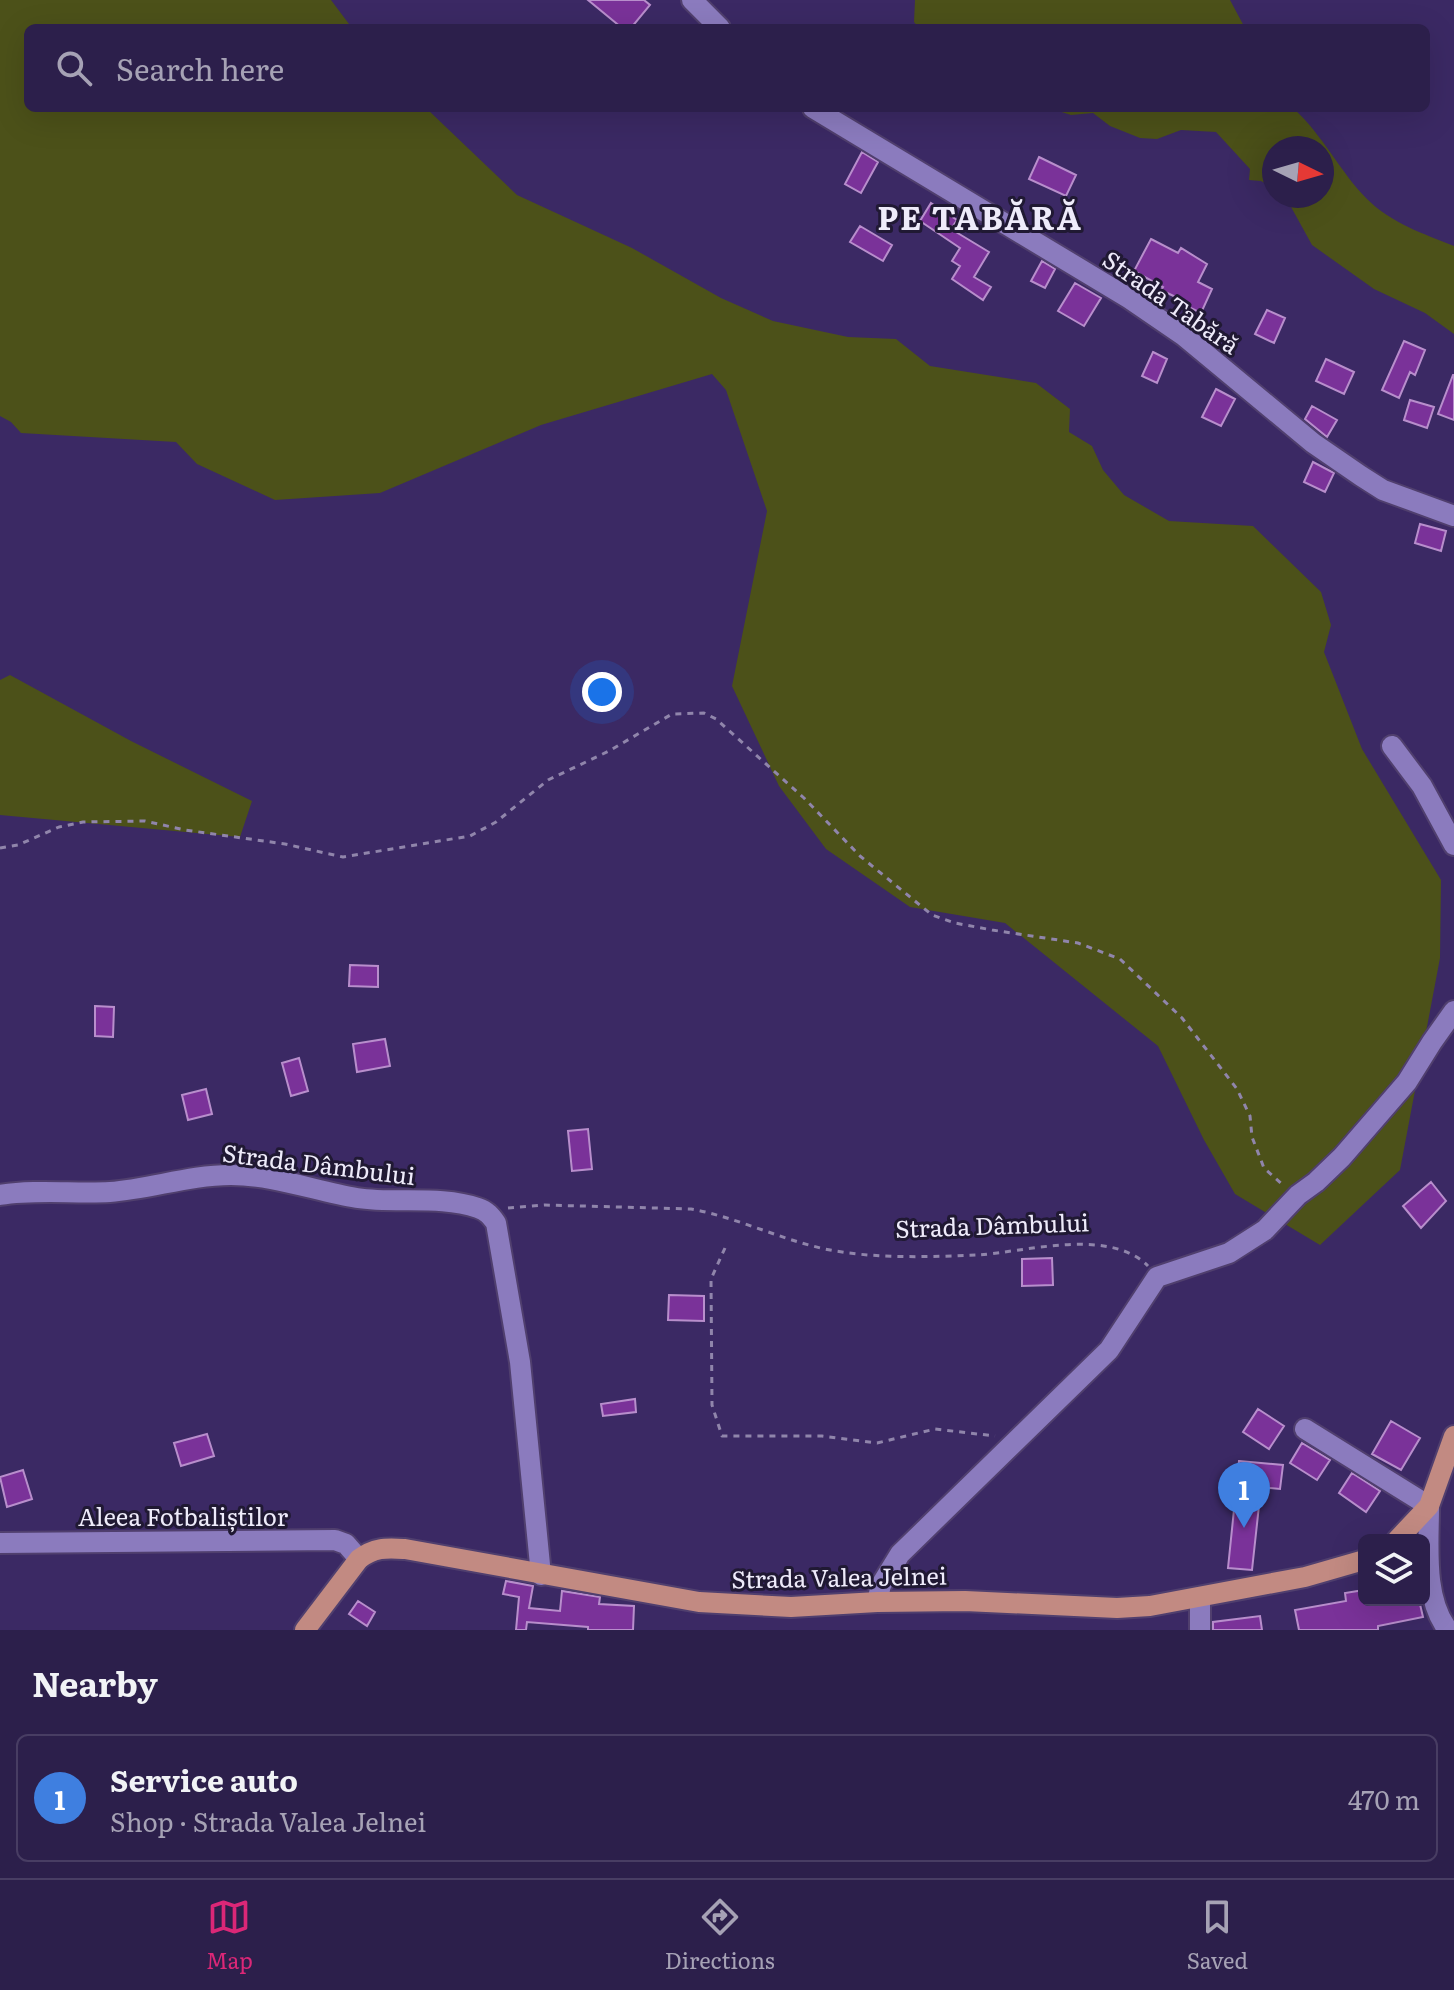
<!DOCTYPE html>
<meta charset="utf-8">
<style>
:root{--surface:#2c1f4b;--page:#342752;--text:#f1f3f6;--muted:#a6a2b5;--line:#483d63;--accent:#db2777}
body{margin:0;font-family:Literata,serif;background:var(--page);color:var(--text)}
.controls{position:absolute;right:24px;bottom:24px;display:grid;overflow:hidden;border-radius:12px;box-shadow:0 8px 32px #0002}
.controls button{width:72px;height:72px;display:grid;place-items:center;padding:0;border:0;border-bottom:2px solid var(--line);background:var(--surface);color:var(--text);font:40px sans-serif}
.compass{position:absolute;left:1262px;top:136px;width:72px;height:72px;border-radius:50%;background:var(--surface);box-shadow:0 8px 32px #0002;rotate:95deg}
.you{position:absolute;left:602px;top:692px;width:28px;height:28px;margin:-20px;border:6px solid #fff;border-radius:50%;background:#1a73e8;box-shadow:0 0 0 12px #1a73e833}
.badge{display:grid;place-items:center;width:52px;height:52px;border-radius:50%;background:var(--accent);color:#fff;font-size:26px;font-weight:700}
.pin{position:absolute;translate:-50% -66px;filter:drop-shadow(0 2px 4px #0008)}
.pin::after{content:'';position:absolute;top:42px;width:28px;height:24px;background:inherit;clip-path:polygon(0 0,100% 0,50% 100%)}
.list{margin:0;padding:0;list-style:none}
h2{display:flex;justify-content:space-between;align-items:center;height:104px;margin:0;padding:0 32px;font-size:34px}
h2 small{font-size:26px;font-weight:400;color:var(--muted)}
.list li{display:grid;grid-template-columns:52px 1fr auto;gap:24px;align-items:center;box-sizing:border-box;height:128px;margin:0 16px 16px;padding:0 16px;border:2px solid var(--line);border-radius:12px}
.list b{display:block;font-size:30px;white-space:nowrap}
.list p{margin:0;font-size:26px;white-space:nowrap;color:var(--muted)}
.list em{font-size:26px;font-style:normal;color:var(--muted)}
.icon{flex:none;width:44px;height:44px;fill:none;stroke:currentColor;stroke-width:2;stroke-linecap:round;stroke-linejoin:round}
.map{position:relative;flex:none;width:1454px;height:1630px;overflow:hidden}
.search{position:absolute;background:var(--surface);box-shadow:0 8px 32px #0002;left:24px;right:24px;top:24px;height:88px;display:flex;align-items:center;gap:20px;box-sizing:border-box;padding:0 28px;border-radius:12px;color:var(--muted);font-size:30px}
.sheet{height:248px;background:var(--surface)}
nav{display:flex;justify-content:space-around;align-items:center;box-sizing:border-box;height:112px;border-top:2px solid var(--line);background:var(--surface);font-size:22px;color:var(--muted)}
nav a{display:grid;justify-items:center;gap:4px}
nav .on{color:var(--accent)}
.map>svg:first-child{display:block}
.green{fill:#4c5119}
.building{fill:#7a3299;stroke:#b88ecc;stroke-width:2}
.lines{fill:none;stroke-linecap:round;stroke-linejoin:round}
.minor-casing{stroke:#503f6e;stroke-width:24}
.major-casing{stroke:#503f6e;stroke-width:24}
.path{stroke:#9085ab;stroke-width:3;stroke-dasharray:6 6;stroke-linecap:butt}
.minor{stroke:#8b7bbe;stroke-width:20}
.major{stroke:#c28a82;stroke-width:20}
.labels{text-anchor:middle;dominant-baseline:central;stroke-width:6;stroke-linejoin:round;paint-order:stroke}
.street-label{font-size:24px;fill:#eeebfa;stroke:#201933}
.district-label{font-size:32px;font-weight:bold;letter-spacing:2px;fill:#eeebfa;stroke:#201933}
</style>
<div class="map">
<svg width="1454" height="1630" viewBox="0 0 1454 1630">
<rect width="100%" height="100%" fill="#3b2964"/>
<path class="green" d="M0,0H331L352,28H28V108H426L517,195L632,248L721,298L773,321L848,337L896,339L930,366L1036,383L1070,409L1069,432L1092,446L1103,470L1124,495L1169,521L1253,526L1321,592L1331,625L1324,652L1362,749L1441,880L1440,958L1400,1170L1320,1245L1235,1194L1204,1140L1158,1046L1005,923L910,907L826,849L779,786L732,686L767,511L726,390L712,374L541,425L380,493L275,500L197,464L176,442L21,433L11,422L0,416Z
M915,0H1230L1245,28H919L914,22Z
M1049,108H1293C1323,135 1340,172 1367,199C1391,223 1424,234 1454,246V334L1425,313L1374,289L1312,245L1285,196H1322V148H1274V188L1261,181L1249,180L1250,169L1216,132L1181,130L1157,139L1140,138L1110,126L1093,113L1071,115Z
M10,675L131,741L252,801L240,837L0,815V680Z"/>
<path class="building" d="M588,0H644L650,5L631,28H622Z
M862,152L878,162L861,193L845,184Z
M1039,157L1076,175L1066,196L1029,179Z
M931,203L957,220L951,229L989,252L974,277L991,287L983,300L952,279L960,266L952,261L960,248L920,221Z
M860,226L892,245L883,261L850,242Z
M1151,239L1178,253L1181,248L1207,264L1198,282L1212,289L1201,313L1180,303L1182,300L1161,290L1163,287L1134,271Z
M1042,261L1055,269L1045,288L1031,281Z
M1075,283L1101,298L1084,326L1058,311Z
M1267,310L1285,318L1274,343L1255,334Z
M1404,341L1425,350L1415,375L1410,372L1399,398L1382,390Z
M1153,352L1167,359L1157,383L1142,376Z
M1326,359L1354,372L1344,394L1316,381Z
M1453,375H1454V420L1438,414Z
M1216,389L1235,399L1221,426L1202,417Z
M1410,400L1434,407L1427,428L1404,420Z
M1312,406L1337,420L1327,437L1305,419Z
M1313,462L1334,473L1325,492L1304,482Z
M1420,524L1446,531L1441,551L1415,543Z
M350,965L378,966V987L349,986Z
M95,1006L114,1007L113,1037L95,1036Z
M385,1039L390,1066L357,1072L353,1044Z
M299,1058L308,1091L291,1096L282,1063Z
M206,1089L212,1114L188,1120L182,1095Z
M588,1129L592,1169L572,1171L568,1131Z
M1431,1182L1446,1201L1421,1228L1403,1206Z
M1052,1258L1053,1285L1022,1286V1259Z
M669,1295L704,1296V1321L668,1320Z
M635,1399L636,1412L603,1416L601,1404Z
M1258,1409L1284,1426L1269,1449L1243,1432Z
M1391,1421L1420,1438L1401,1470L1372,1454Z
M207,1434L214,1456L181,1466L174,1443Z
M1302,1443L1330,1460L1317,1480L1290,1463Z
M1239,1461L1283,1465L1280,1489L1261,1487L1252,1570L1228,1568Z
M23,1470L32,1499L7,1507L0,1477Z
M1352,1473L1380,1491L1366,1512L1339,1493Z
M506,1581L533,1586L529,1608L560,1611L562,1591L600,1597L599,1604L634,1606L633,1630H588V1627L527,1622L526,1630H516L519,1597L503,1594Z
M1364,1590V1600H1419L1423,1617L1378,1626V1630H1299L1295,1610L1346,1601L1345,1593Z
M358,1601L375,1612L367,1626L349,1614Z
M1260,1616L1262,1630H1213V1622Z"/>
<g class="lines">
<defs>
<path id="minor" d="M692,0L720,28
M813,108L1130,299L1184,336L1313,443L1361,476L1383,490L1454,516
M1392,746L1422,786L1454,845
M0,1195C36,1189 74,1194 110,1192C151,1189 189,1175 231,1175C274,1175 315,1191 357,1198C396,1204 440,1195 478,1208C487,1211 491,1216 496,1223L520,1362L541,1575
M1305,1429L1429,1506C1429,1545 1423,1598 1448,1630
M0,1543L335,1540L346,1544L359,1559
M1200,1598V1630
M877,1602L881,1585L900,1554L1109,1350L1157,1277L1229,1253L1265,1230L1298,1195L1316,1182L1342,1157L1407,1082L1432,1042L1454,1011"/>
<path id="major" d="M1397,1540L1429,1506L1454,1436
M305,1630L359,1559C375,1547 386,1548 405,1549L699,1602L791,1607L877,1602L965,1601L1117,1608L1150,1606L1305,1577L1364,1560"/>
</defs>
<use href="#minor" class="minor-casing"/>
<use href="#major" class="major-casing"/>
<path class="path" d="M0,848L18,845L59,827L83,822L145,821L185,830L285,844L343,857L470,836L496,822L548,780L609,751L672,714L704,713L716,719L804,798L860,856L932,915L955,923L992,930L1078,943L1120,959L1182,1018L1237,1089L1250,1116L1252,1137L1264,1168L1284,1186
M508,1208L545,1205L691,1209C736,1217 779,1239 825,1249C873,1259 928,1257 977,1255C1026,1252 1109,1227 1148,1266
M725,1248L711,1279L712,1405L722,1436H822L877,1443L935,1429L995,1436"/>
<use href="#minor" class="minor"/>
<use href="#major" class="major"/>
</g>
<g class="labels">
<g class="street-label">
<text transform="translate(1172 301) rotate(35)">Strada Tabără</text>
<text transform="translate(319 1163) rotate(7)">Strada Dâmbului</text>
<text transform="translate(992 1224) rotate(-2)">Strada Dâmbului</text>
<text x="183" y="1515">Aleea Fotbaliștilor</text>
<text transform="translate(839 1576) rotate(-1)">Strada Valea Jelnei</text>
</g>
<g class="district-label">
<text x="980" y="216">PE TABĂRĂ</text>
</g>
</g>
</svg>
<div class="controls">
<button><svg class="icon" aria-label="layers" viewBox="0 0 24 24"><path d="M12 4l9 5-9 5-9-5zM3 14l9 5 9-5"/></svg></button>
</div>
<svg class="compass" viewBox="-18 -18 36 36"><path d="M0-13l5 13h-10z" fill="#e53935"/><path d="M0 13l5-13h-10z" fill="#a6a2b5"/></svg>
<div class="you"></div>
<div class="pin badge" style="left:1244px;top:1528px;background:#3f7fe0">1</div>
<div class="search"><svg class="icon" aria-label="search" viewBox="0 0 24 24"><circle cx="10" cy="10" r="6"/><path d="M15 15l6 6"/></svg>Search here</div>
</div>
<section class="sheet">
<h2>Nearby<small></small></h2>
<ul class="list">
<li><span class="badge" style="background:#3f7fe0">1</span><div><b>Service auto</b><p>Shop · Strada Valea Jelnei</p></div><em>470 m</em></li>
</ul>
</section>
<nav>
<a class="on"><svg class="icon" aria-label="map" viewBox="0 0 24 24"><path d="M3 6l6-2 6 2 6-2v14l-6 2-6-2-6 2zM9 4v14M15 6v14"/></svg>Map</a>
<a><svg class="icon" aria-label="directions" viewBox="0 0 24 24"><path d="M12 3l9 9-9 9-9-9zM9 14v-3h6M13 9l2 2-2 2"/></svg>Directions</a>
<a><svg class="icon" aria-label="saved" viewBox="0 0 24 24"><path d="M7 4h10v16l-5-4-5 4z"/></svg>Saved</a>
</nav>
